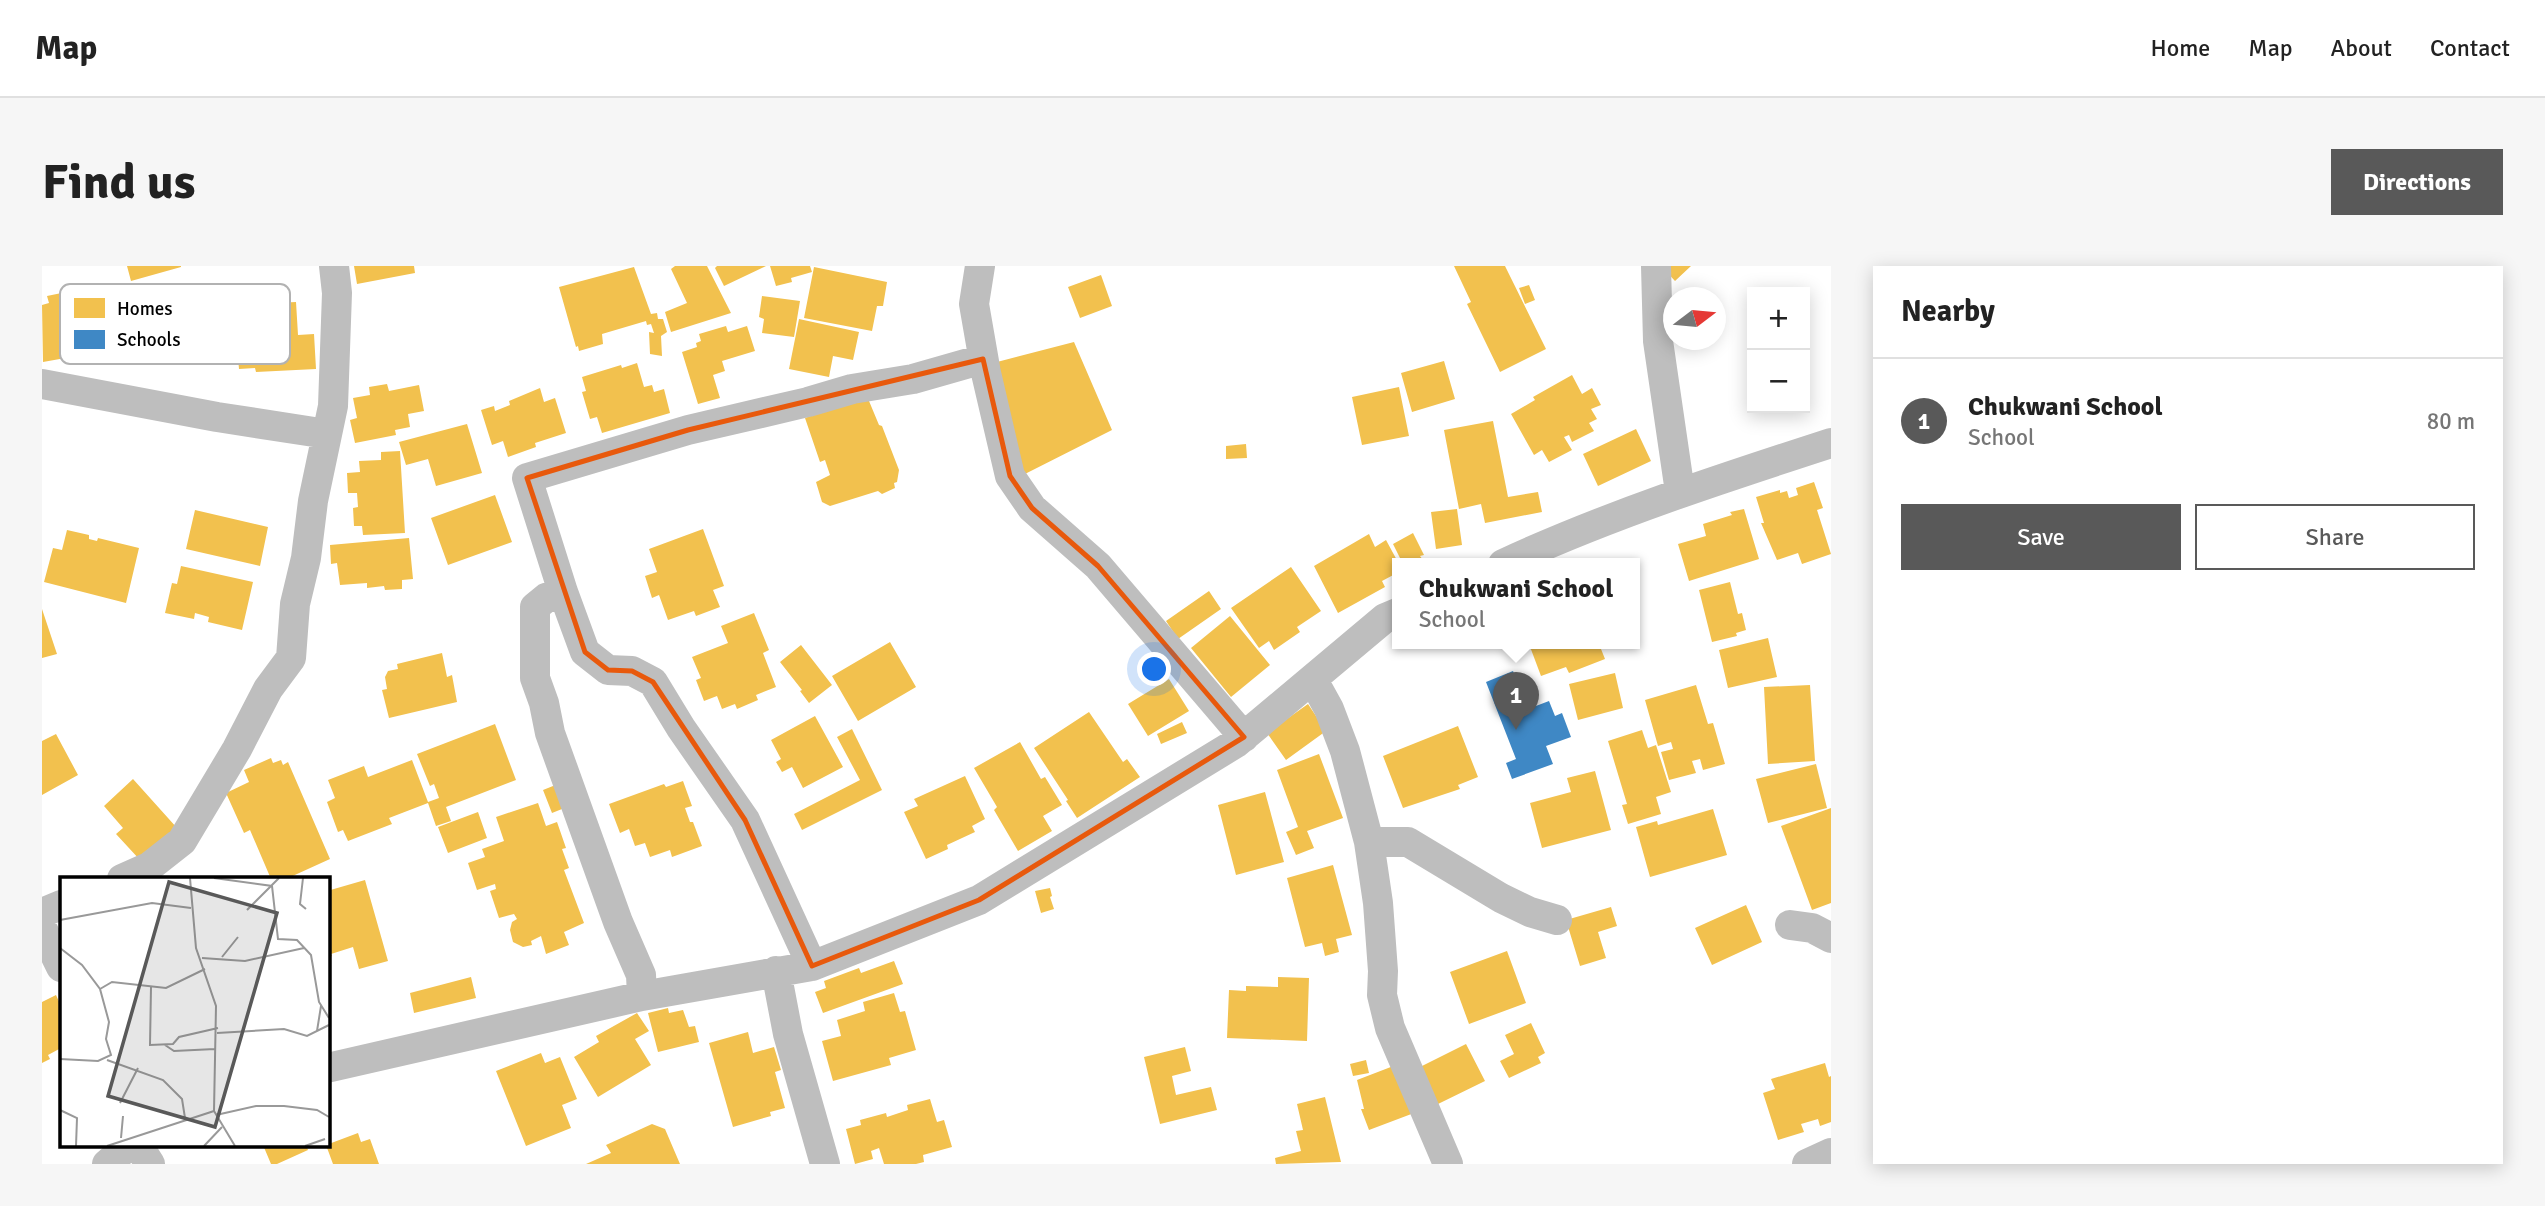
<!DOCTYPE html>
<meta charset="utf-8">
<style>
:root{--surface:#fff;--page:#f6f6f6;--text:#222;--muted:#767676;--line:#e0e0e0;--accent:#595959}
body{margin:0;font-family:Signika,sans-serif;background:var(--page);color:var(--text)}
.controls{position:absolute;right:21px;top:21px;display:grid;overflow:hidden;border-radius:0px;box-shadow:0 4px 18px #0003}
.controls button{width:63px;height:63px;display:grid;place-items:center;padding:0;border:0;border-bottom:2px solid var(--line);background:var(--surface);color:var(--text);font:35px sans-serif}
.compass{position:absolute;left:1621px;top:21px;width:63px;height:63px;border-radius:50%;background:var(--surface);box-shadow:0 4px 18px #0003;rotate:74deg}
.you{position:absolute;left:1113px;top:404px;width:24px;height:24px;margin:-18px;border:5px solid #fff;border-radius:50%;background:#1a73e8;box-shadow:0 0 0 10px #1a73e833}
.badge{display:grid;place-items:center;width:46px;height:46px;border-radius:50%;background:var(--accent);color:#fff;font-size:23px;font-weight:700}
.pin{position:absolute;translate:-50% -58px;filter:drop-shadow(0 2px 4px #0008)}
.pin::after{content:'';position:absolute;top:37px;width:24px;height:21px;background:inherit;clip-path:polygon(0 0,100% 0,50% 100%)}
.popup{position:absolute;left:1350px;top:292px;width:248px;height:91px;box-sizing:border-box;display:grid;place-content:center;border-radius:0px;background:var(--surface);filter:drop-shadow(0 2px 5px #0005);font-size:23px;white-space:nowrap;color:var(--muted)}
.popup b{font-size:26px;color:var(--text)}
.popup::after{content:'';position:absolute;left:50%;top:100%;margin-left:-14px;border:14px solid transparent;border-top-color:var(--surface)}
.list{margin:0;padding:0;list-style:none}
h2{display:flex;justify-content:space-between;align-items:center;height:91px;margin:0;padding:0 28px;font-size:30px}
h2 small{font-size:23px;font-weight:400;color:var(--muted)}
.list li{display:grid;grid-template-columns:46px 1fr auto;gap:21px;align-items:center;box-sizing:border-box;height:126px;padding:0 28px;border-top:2px solid var(--line)}
.list b{display:block;font-size:26px;white-space:nowrap}
.list p{margin:0;font-size:23px;white-space:nowrap;color:var(--muted)}
.list em{font-size:23px;font-style:normal;color:var(--muted)}
.actions{display:flex;gap:14px;padding:21px 28px}
.actions a{flex:1;padding:16px 0;border:2px solid var(--accent);border-radius:0px;text-align:center;font-size:24px;color:var(--accent)}
.actions .main{background:var(--accent);color:#fff}
.map{position:relative;flex:none;width:1789px;height:898px;overflow:hidden;border-radius:0px}
header{display:flex;align-items:center;gap:42px;box-sizing:border-box;height:98px;padding:0 35px;background:var(--surface);border-bottom:2px solid var(--line)}
header strong{font-size:33px}
nav{display:flex;gap:38px;margin-inline-start:auto;font-size:24px}
.intro{display:flex;align-items:center;justify-content:space-between;box-sizing:border-box;height:168px;padding:0 42px}
h1{margin:0;font-size:49px}
.button{padding:18px 32px;border-radius:0px;background:var(--accent);color:#fff;font-size:24px;font-weight:700}
main{display:flex;gap:42px;padding:0 42px}
aside{flex:1;background:var(--surface);border-radius:0px;box-shadow:0 4px 18px #0003}
.map>svg:first-child{display:block}
.homes{fill:#f2c14e}
.schools{fill:#3f88c5}
.lines{fill:none;stroke-linecap:round;stroke-linejoin:round}
.minor{stroke:#bebebe;stroke-width:30}
.marked{fill:none;stroke:#e8590c;stroke-width:5;stroke-linejoin:round}
.inset-road{fill:none;stroke:#999;stroke-width:2}
.view{fill:#595959;fill-opacity:0.15;stroke:#595959;stroke-width:3.5}
.inset-edge{fill:none;stroke:#000;stroke-width:3.5}
.key{fill:#fff;stroke:#b2b2b2;stroke-width:2}
.key-label{font-size:19px;fill:#000}
</style>
<header>
<strong>Map</strong>
<nav><a>Home</a><a>Map</a><a>About</a><a>Contact</a></nav>
</header>
<div class="intro"><h1>Find us</h1><a class="button">Directions</a></div>
<main>
<div class="map">
<svg width="1789" height="898" viewBox="0 0 1789 898">
<rect width="100%" height="100%" fill="#fff"/>
<path class="homes" d="M85,0H139V1L89,15Z
M312,0H372L373,7L315,18Z
M633,0H665L689,47L629,66L623,46L645,37L629,3Z
M675,0H724L682,20L673,2Z
M728,0H768L770,6L749,12L750,16L734,20Z
M1412,0H1463L1504,83L1458,106L1425,38L1429,36Z
M1621,0H1649L1633,15L1620,1Z
M592,1L609,48L615,47L616,53H621L625,66L619,70L620,90L608,88L607,66L612,67L609,58L605,59L604,55L560,68L561,78L537,85L536,80L534,81L517,21Z
M772,1L845,16L841,40H835L830,65L762,52Z
M1059,9L1070,40L1038,52L1026,21Z
M68,17L73,44L68,46L74,71L63,73L65,83L39,88L38,81L27,83L29,91L1,96L0,39L7,37L5,30Z
M1487,19L1493,34L1483,38L1477,22Z
M720,30L758,35L752,71L720,67L722,53L717,51Z
M254,36L256,69L272,68L274,103L214,106L213,102L197,103L195,81L178,82L176,51L194,50L193,39Z
M757,53L817,66L811,94L791,90L787,111L747,103Z
M684,60L686,66L705,60L713,85L680,95L683,105L671,109L678,132L656,138L640,86L655,81L654,77L659,75L657,68Z
M1032,76L1070,164L977,211L955,96Z
M1402,95L1413,133L1370,146L1359,107Z
M595,97L602,121L610,119L612,126L622,123L628,147L560,167L555,151L548,153L540,126L544,125L540,111L579,99L580,102Z
M1530,109L1540,128L1550,122L1559,139L1549,143L1555,153L1547,157L1552,165L1530,176L1527,169L1522,171L1530,184L1507,196L1500,184L1492,189L1469,148L1493,134L1491,131Z
M345,118L347,125L377,119L382,145L366,148L368,161L353,164L354,169L313,177L308,154L315,152L311,132L328,129L327,121Z
M1357,121L1367,170L1320,179L1310,131Z
M498,122L502,136L513,132L524,167L493,177L494,181L466,191L461,175L450,179L439,144L452,140L453,145L468,139L467,135Z
M820,131L827,135L837,159L840,160L857,204L855,216L852,217L853,222L840,228L836,225L788,240L780,236L774,216L788,209L783,194L778,196L763,152Z
M1451,155L1466,231L1496,226L1500,246L1443,257L1439,238L1417,243L1402,164Z
M425,158L440,207L394,220L386,193L364,199L357,176Z
M1594,163L1609,195L1556,220L1541,188Z
M1204,178L1205,192L1184,193V180Z
M358,185L363,267L321,269L320,260H312L311,242L316,241L315,227H306L305,207L318,206L317,195L339,194V186Z
M1772,216L1781,242L1775,244L1789,288L1760,298L1756,287L1735,294L1719,257H1722L1714,231L1738,224V227L1745,225L1747,232L1756,229L1754,222Z
M453,229L470,276L406,299L389,252Z
M1415,243L1420,279L1394,283L1389,246Z
M1702,243L1717,293L1647,315L1636,278L1664,270L1661,258L1690,249L1688,246Z
M153,244L226,261L218,300L144,283Z
M661,263L682,320L671,324L678,341L654,350L652,345L626,354L617,329L610,332L603,310L615,306L607,283Z
M25,264L47,269V273L55,275L56,272L97,282L84,337L2,316L11,282L20,284Z
M1371,267L1382,289L1378,290L1381,294L1373,298H1361L1351,278Z
M1327,268L1333,281L1344,274L1357,298H1355V307L1340,315L1343,321L1296,347L1272,300Z
M367,272L371,313L360,314V323L343,324L342,320L325,322V317L298,319L295,297L289,298L288,279Z
M139,300L211,316L200,364L166,356L167,351L153,347L152,353L123,347L130,317L135,318Z
M1249,301L1279,345L1255,361L1258,366L1232,384L1227,375L1217,382L1189,342Z
M1688,316L1696,348L1700,347L1704,364L1694,367L1695,370L1670,376L1657,324Z
M1167,325L1179,343L1136,373L1124,355Z
M0,343L15,388L0,392Z
M712,347L727,384L721,387L734,421L714,429L716,434L695,443L693,438L680,443L675,430L662,435L654,414L659,412L650,391L686,377L679,360Z
M1188,350L1228,399L1189,431L1149,382Z
M1726,372L1735,411L1686,422L1677,384Z
M848,376L874,421L816,455L790,410Z
M1487,378H1557L1563,393L1527,407L1524,401L1499,410Z
M759,379L790,419L767,437L758,425L760,424L738,396Z
M400,387L405,411L410,409L415,436L347,452L340,424L345,423L343,411L346,405L356,403L355,398Z
M1573,407L1581,442L1536,454L1527,418Z
M1127,413L1147,445L1106,470L1086,438Z
M1654,419L1666,458L1671,457L1683,498L1661,504L1658,493L1650,495L1654,507L1627,514L1619,486L1631,483L1629,476L1616,480L1603,434Z
M1768,419L1773,495L1726,498L1722,421Z
M1266,438L1284,465L1244,494L1225,467Z
M1047,446L1081,496L1085,493L1098,511L1035,552L1024,535L1026,534L992,482Z
M773,450L801,501L761,522L750,501L740,506L734,496L739,493L729,474Z
M1140,456L1145,467L1119,478L1115,468Z
M453,458L474,514L404,541L409,555L394,560L386,537L347,552L350,558L306,575L301,564L296,566L285,536L293,532L286,514L322,500L326,511L370,494L386,536L397,532L392,518L388,520L375,488Z
M1416,460L1436,511L1416,519L1418,523L1361,542L1341,490Z
M810,463L840,524L760,564L752,548L818,514L795,471Z
M1600,464L1606,482L1614,479L1629,526L1614,531L1619,548L1586,558L1580,539L1585,538L1566,475Z
M14,468L36,509L0,529V475Z
M978,476L999,513L1003,511L1020,539L1001,550L1010,565L976,585L952,544L955,541L932,502Z
M1277,488L1301,552L1265,565L1272,582L1254,589L1244,566L1256,561L1235,504Z
M229,492L231,497L239,494L241,499L246,496L288,593L244,613H229L208,564L202,567L184,527L207,516L202,504Z
M1774,498L1785,542L1726,557L1714,513Z
M1553,505L1569,564L1500,582L1488,537L1529,526L1525,512Z
M923,510L943,553L930,560L933,566L905,579L906,583L884,593L862,546L876,540L872,533Z
M91,513L135,562L98,594L74,568L81,562L62,540Z
M641,515L650,540L643,542L648,556H651L660,580L630,591L628,584L608,591L603,577L593,580L587,563L578,567L567,538L622,518L624,521Z
M516,518L525,541L510,547L501,524Z
M1223,526L1242,596L1194,609L1176,539Z
M496,537L504,560L515,556L524,582L520,583L527,602L522,604L542,657L522,666L527,679L504,688L499,670L489,675L490,679L481,681L471,676L468,664L470,656L475,653L472,648L457,652L448,625L454,623L453,618L435,624L426,597L443,591L440,583L462,575L454,551Z
M1789,542V637L1770,644L1739,560Z
M1671,543L1685,589L1608,611L1594,561L1615,555L1616,559Z
M436,546L445,572L406,587L396,561Z
M1291,599L1310,669L1294,673L1297,686L1283,690L1280,677L1263,681L1245,612Z
M323,614L346,695L317,703L311,681L289,688L290,690L285,692V625Z
M1008,622L1010,630L1008,631L1012,643L999,647L993,625Z
M1704,639L1720,676L1670,699L1653,662Z
M1569,641L1575,660L1556,666L1564,692L1538,700L1524,654Z
M1465,685L1484,737L1427,758L1408,706Z
M852,695L861,718L781,747L773,726L784,722L782,715L817,702L819,707Z
M429,711L434,732L372,747L368,727Z
M1236,711L1267,712L1265,775L1185,772L1187,724L1204,725V720L1236,721Z
M852,727L858,746L863,745L874,784L847,792L849,799L791,815L780,775L799,770L795,754L823,745L821,736Z
M14,729L19,740V782L6,789L8,793L0,797V736Z
M626,742L627,747L641,744L647,761L653,760L657,776L616,786L606,747Z
M595,747L607,765L593,773L609,799L556,831L532,791L557,776L554,770Z
M1489,757L1503,787L1496,791L1499,797L1467,812L1458,795L1472,788L1463,769Z
M706,766L711,787L732,781L739,804L733,806L743,842L728,846L729,850L691,861L667,777Z
M1424,778L1443,815L1396,838L1378,801Z
M1143,781L1149,805L1130,810L1134,829L1169,821L1175,844L1118,858L1102,791Z
M499,787L503,797L518,791L535,833L520,839L529,862L484,880L454,805Z
M1324,794L1327,807L1311,810L1308,798Z
M1783,797L1787,811L1789,810V856L1778,860L1776,853L1759,858L1762,866L1736,874L1721,827L1733,823L1729,813Z
M1354,799L1372,847L1327,864L1319,843H1322L1315,814Z
M1283,831L1299,896L1234,898L1233,892L1259,885L1254,865L1261,864L1255,838Z
M888,833L895,856L902,854L910,881L881,889L882,896L874,898H842L837,882L829,885L831,893L813,898L804,863L819,859L818,854L844,847L845,851L866,844L865,839Z
M610,858L623,863L638,898H544L569,887L564,879Z
M316,867L319,876L328,873L337,898H291L284,879Z
M221,879H264L266,884L235,898H229Z"/>
<path class="schools" d="M1471,405L1486,443L1507,435L1513,450L1520,447L1529,471L1504,480L1511,498L1470,513L1464,497L1474,493L1444,416Z"/>
<g class="lines">
<path class="minor" d="M938,0L932,38L944,107L968,210L990,242L1056,300L1202,471
M1614,0L1616,75L1638,226
M0,118L175,151L285,168
M1461,298C1567,249 1678,213 1789,177
M521,326L504,332L493,341V412L502,437L508,467L576,656L599,709L600,730
M1271,414L1287,443L1303,485L1327,576L1336,637L1341,705L1340,729L1348,762L1406,898
M1327,576H1366L1459,632L1488,646L1515,654
M80,613L107,601L140,575L195,483L226,423L249,392L253,338L264,292L271,235L291,140L295,27L292,0
M0,647L19,639
M1748,659L1770,662L1789,672
M0,662L19,701
M770,700L703,554L639,462L611,416L590,405L566,404L543,386L521,326L485,212L646,164L766,136L810,123L871,113L941,93
M734,705L746,768L783,898
M285,802L600,730L770,700L937,634L1194,477L1343,352L1355,347
M96,879L108,898
M65,898L87,879
M1765,898L1789,887"/>
</g>
<path class="marked" d="M941,93L968,210L990,242L1056,300L1202,471L937,634L770,700L703,554L611,416L590,405L566,404L543,386L485,212L646,164Z"/>
<g transform="translate(18 611)">
<rect width="270" height="270" fill="#fff"/>
<path class="inset-road" d="M130,1L136,71L156,129L154,234L175,269M154,1L212,9L218,62L237,63L251,78L259,125L269,141M243,1L240,27L246,32M187,33L219,1M0,43L92,26L131,31M0,71L22,88L40,112L49,145L46,162L51,178L38,184L0,182M162,80L178,60M142,81L185,84L244,71M91,110L90,168L113,167L119,160L158,151M40,112L52,105L106,111L145,92M257,154L261,129M157,156L224,152L247,159L269,148M105,168L114,174L155,172M47,183L103,203L122,222L125,241M60,226L78,191M0,233L17,241L16,269M156,238L196,229H224L257,233L269,240M61,261L63,239M47,269L154,234M144,269L162,250M245,269L265,262"/>
<path class="view" d="M109,5L217,36L155,250L48,219Z"/>
<rect width="270" height="270" class="inset-edge"/>
</g>
<rect x="18" y="18" width="230" height="80" rx="10" class="key"/>
<rect x="32" y="32" width="31" height="20" fill="#f2c14e"/>
<rect x="32" y="64" width="31" height="19" fill="#3f88c5"/>
<g class="key-label">
<text x="75" y="49">Homes</text>
<text x="75" y="80">Schools</text>
</g>
</svg>
<div class="controls">
<button>+</button>
<button>−</button>
</div>
<svg class="compass" viewBox="-18 -18 36 36"><path d="M0-13l5 13h-10z" fill="#e53935"/><path d="M0 13l5-13h-10z" fill="#767676"/></svg>
<div class="you"></div>
<div class="pin badge" style="left:1474px;top:464px">1</div>
<div class="popup"><b>Chukwani School</b>School</div>
</div>
<aside>
<h2>Nearby<small></small></h2>
<ul class="list">
<li><span class="badge">1</span><div><b>Chukwani School</b><p>School</p></div><em>80 m</em></li>
</ul>
<div class="actions"><a class="main">Save</a><a>Share</a></div>
</aside>
</main>
